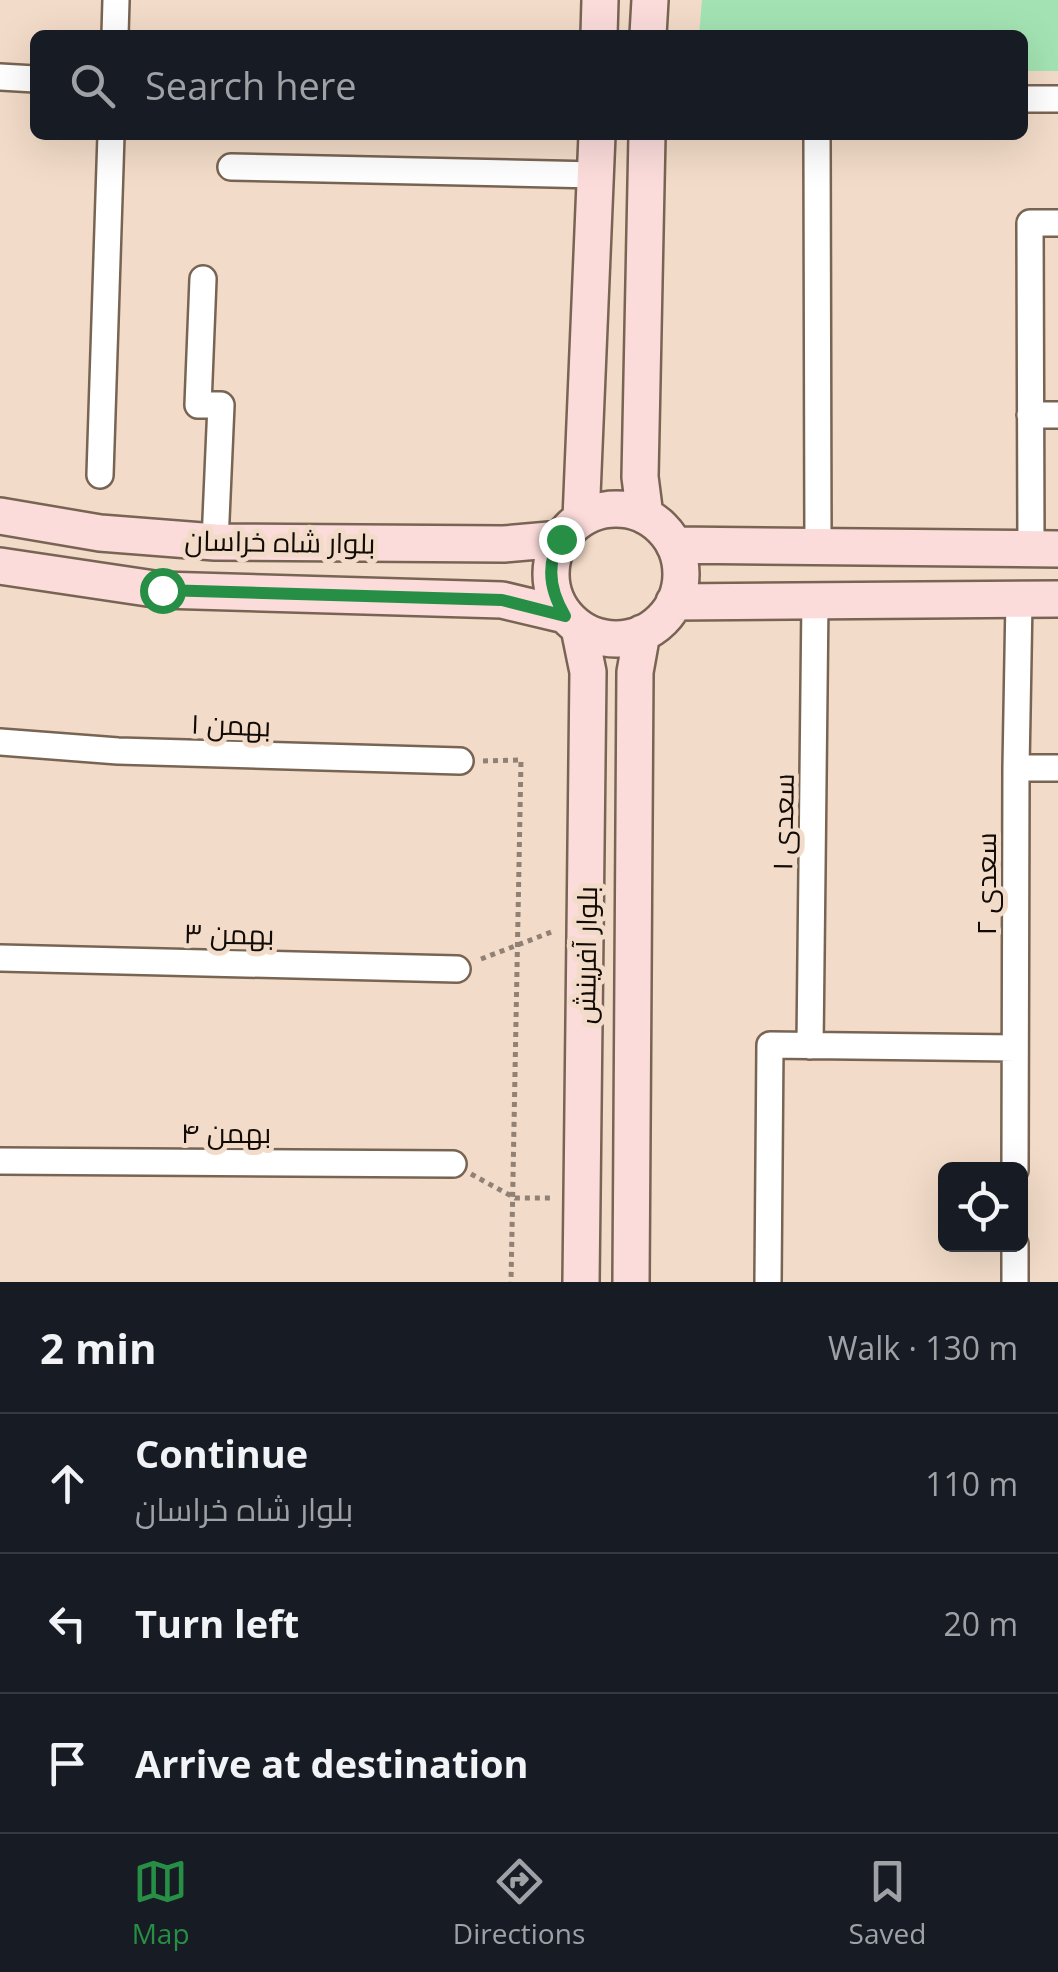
<!DOCTYPE html>
<meta charset="utf-8">
<style>
:root{--surface:#171b24;--page:#20242c;--text:#f1f3f6;--muted:#9ea1a6;--line:#363941;--accent:#268f45}
body{margin:0;font-family:"Open Sans",Cairo,sans-serif;background:var(--page);color:var(--text)}
.controls{position:absolute;right:30px;bottom:30px;display:grid;overflow:hidden;border-radius:15px;box-shadow:0 10px 40px #0002}
.controls button{width:90px;height:90px;display:grid;place-items:center;padding:0;border:0;border-bottom:2px solid var(--line);background:var(--surface);color:var(--text);font:50px sans-serif}
.stop{position:absolute;width:30px;height:30px;margin:-22px;border:8px solid #268f45;border-radius:50%;background:#fff}
.stop.end{background:#268f45;border-color:#fff;box-shadow:0 2px 10px #0008}
.list{margin:0;padding:0;list-style:none}
h2{display:flex;justify-content:space-between;align-items:center;height:130px;margin:0;padding:0 40px;font-size:42px}
h2 small{font-size:32px;font-weight:400;color:var(--muted)}
.list li{display:grid;grid-template-columns:65px 1fr auto;gap:30px;align-items:center;box-sizing:border-box;height:140px;padding:0 40px;border-top:2px solid var(--line)}
.list b{display:block;font-size:38px;white-space:nowrap}
.list p{margin:0;font-size:32px;white-space:nowrap;color:var(--muted)}
.list em{font-size:32px;font-style:normal;color:var(--muted)}
.icon{flex:none;width:55px;height:55px;fill:none;stroke:currentColor;stroke-width:2;stroke-linecap:round;stroke-linejoin:round}
.map{position:relative;flex:none;width:1058px;height:1282px;overflow:hidden}
.search{position:absolute;background:var(--surface);box-shadow:0 10px 40px #0002;left:30px;right:30px;top:30px;height:110px;display:flex;align-items:center;gap:25px;box-sizing:border-box;padding:0 35px;border-radius:15px;color:var(--muted);font-size:38px}
.sheet{height:550px;background:var(--surface)}
nav{display:flex;justify-content:space-around;align-items:center;box-sizing:border-box;height:140px;border-top:2px solid var(--line);background:var(--surface);font-size:28px;color:var(--muted)}
nav a{display:grid;justify-items:center;gap:5px}
nav .on{color:var(--accent)}
.map>svg:first-child{display:block}
.green{fill:#a3e3b3}
.lines{fill:none;stroke-linecap:round;stroke-linejoin:round}
.street-casing{stroke:#786453;stroke-width:30}
.secondary-casing{stroke:#786453;stroke-width:40}
.path{stroke:#918174;stroke-width:5;stroke-dasharray:5 5;stroke-linecap:butt}
.street{stroke:#fff;stroke-width:25}
.secondary{stroke:#fbdcdb;stroke-width:35}
.route{stroke:#268f45;stroke-width:12}
.labels{text-anchor:middle;dominant-baseline:central;stroke-width:10;stroke-linejoin:round;paint-order:stroke}
.street-label{font-size:28px;fill:#110a05;stroke:#f2dbc8}
</style>
<div class="map">
<svg width="1058" height="1282" viewBox="0 0 1058 1282">
<rect width="100%" height="100%" fill="#f2dbc8"/>
<path class="green" d="M702,0H1058V71H1023V35H699Z"/>
<g class="lines">
<defs>
<path id="street" d="M115,35L116,0
M0,77L35,79
M1023,99H1058
M817,135L818,549
M231,167L596,175
M203,279L198,405H221L215,542
M1030,415H1058
M100,475L111,135
M1031,549L1030,223H1058
M0,742L118,751L460,761
M1016,768H1058
M0,958L457,969
M810,1046L815,600
M0,1161L453,1164
M1015,1170L1016,768L1019,600
M768,1282L770,1045L1015,1048
M1015,1282V1244"/>
<path id="secondary" d="M599,35L600,0
M648,35L650,0
M551 574a65 65 0 1 1 130 0a65 65 0 1 1-130 0Z
M0,516L100,533L215,542L504,544L561,539
M645,516L640,477L647,135
M581,519L597,135
M674,545L1058,549
M0,566L161,590L502,600L565,615
M674,602L1058,599
M579,628L588,672L581,1282
M631,1282L635,672L642,633"/>
</defs>
<use href="#street" class="street-casing"/>
<use href="#secondary" class="secondary-casing"/>
<path class="path" d="M483,761L521,760L511,1282
M481,959L554,931
M471,1174L515,1198H554"/>
<use href="#street" class="street"/>
<use href="#secondary" class="secondary"/>
</g>
<g class="lines">
<path class="route" d="M162,590L502,600L565,616C550,591 545,565 561,539"/>
</g>
<g class="labels">
<g class="street-label">
<text transform="translate(280 541) rotate(1)">بلوار شاه خراسان</text>
<text transform="translate(231 724) rotate(2)">بهمن ۱</text>
<text transform="translate(782 822) rotate(-89)">سعدی ۱</text>
<text transform="translate(985 884) rotate(-90)">سعدی ۲</text>
<text transform="translate(229 933) rotate(1)">بهمن ۳</text>
<text transform="translate(585 955) rotate(-89)">بلوار آفرینش</text>
<text x="226" y="1132">بهمن ۴</text>
</g>
</g>
</svg>
<div class="controls">
<button><svg class="icon" aria-label="locate" viewBox="0 0 24 24"><circle cx="12" cy="12" r="6"/><path d="M12 2v4M12 18v4M2 12h4M18 12h4"/></svg></button>
</div>
<div class="stop" style="left:162px;top:590px"></div>
<div class="stop end" style="left:561px;top:539px"></div>
<div class="search"><svg class="icon" aria-label="search" viewBox="0 0 24 24"><circle cx="10" cy="10" r="6"/><path d="M15 15l6 6"/></svg>Search here</div>
</div>
<section class="sheet">
<h2>2 min<small>Walk · 130 m</small></h2>
<ul class="list">
<li><svg class="icon" aria-label="ahead" viewBox="0 0 24 24"><path d="M12 20V5M6 11l6-6 6 6"/></svg><div><b>Continue</b><p>بلوار شاه خراسان</p></div><em>110 m</em></li>
<li><svg class="icon" aria-label="left" viewBox="0 0 24 24"><path d="M17 20v-9H6M10 6l-5 5 5 5"/></svg><div><b>Turn left</b></div><em>20 m</em></li>
<li><svg class="icon" aria-label="arrive" viewBox="0 0 24 24"><path d="M6 21V4h12l-3 4 3 4H6"/></svg><div><b>Arrive at destination</b></div></li>
</ul>
</section>
<nav>
<a class="on"><svg class="icon" aria-label="map" viewBox="0 0 24 24"><path d="M3 6l6-2 6 2 6-2v14l-6 2-6-2-6 2zM9 4v14M15 6v14"/></svg>Map</a>
<a><svg class="icon" aria-label="directions" viewBox="0 0 24 24"><path d="M12 3l9 9-9 9-9-9zM9 14v-3h6M13 9l2 2-2 2"/></svg>Directions</a>
<a><svg class="icon" aria-label="saved" viewBox="0 0 24 24"><path d="M7 4h10v16l-5-4-5 4z"/></svg>Saved</a>
</nav>
